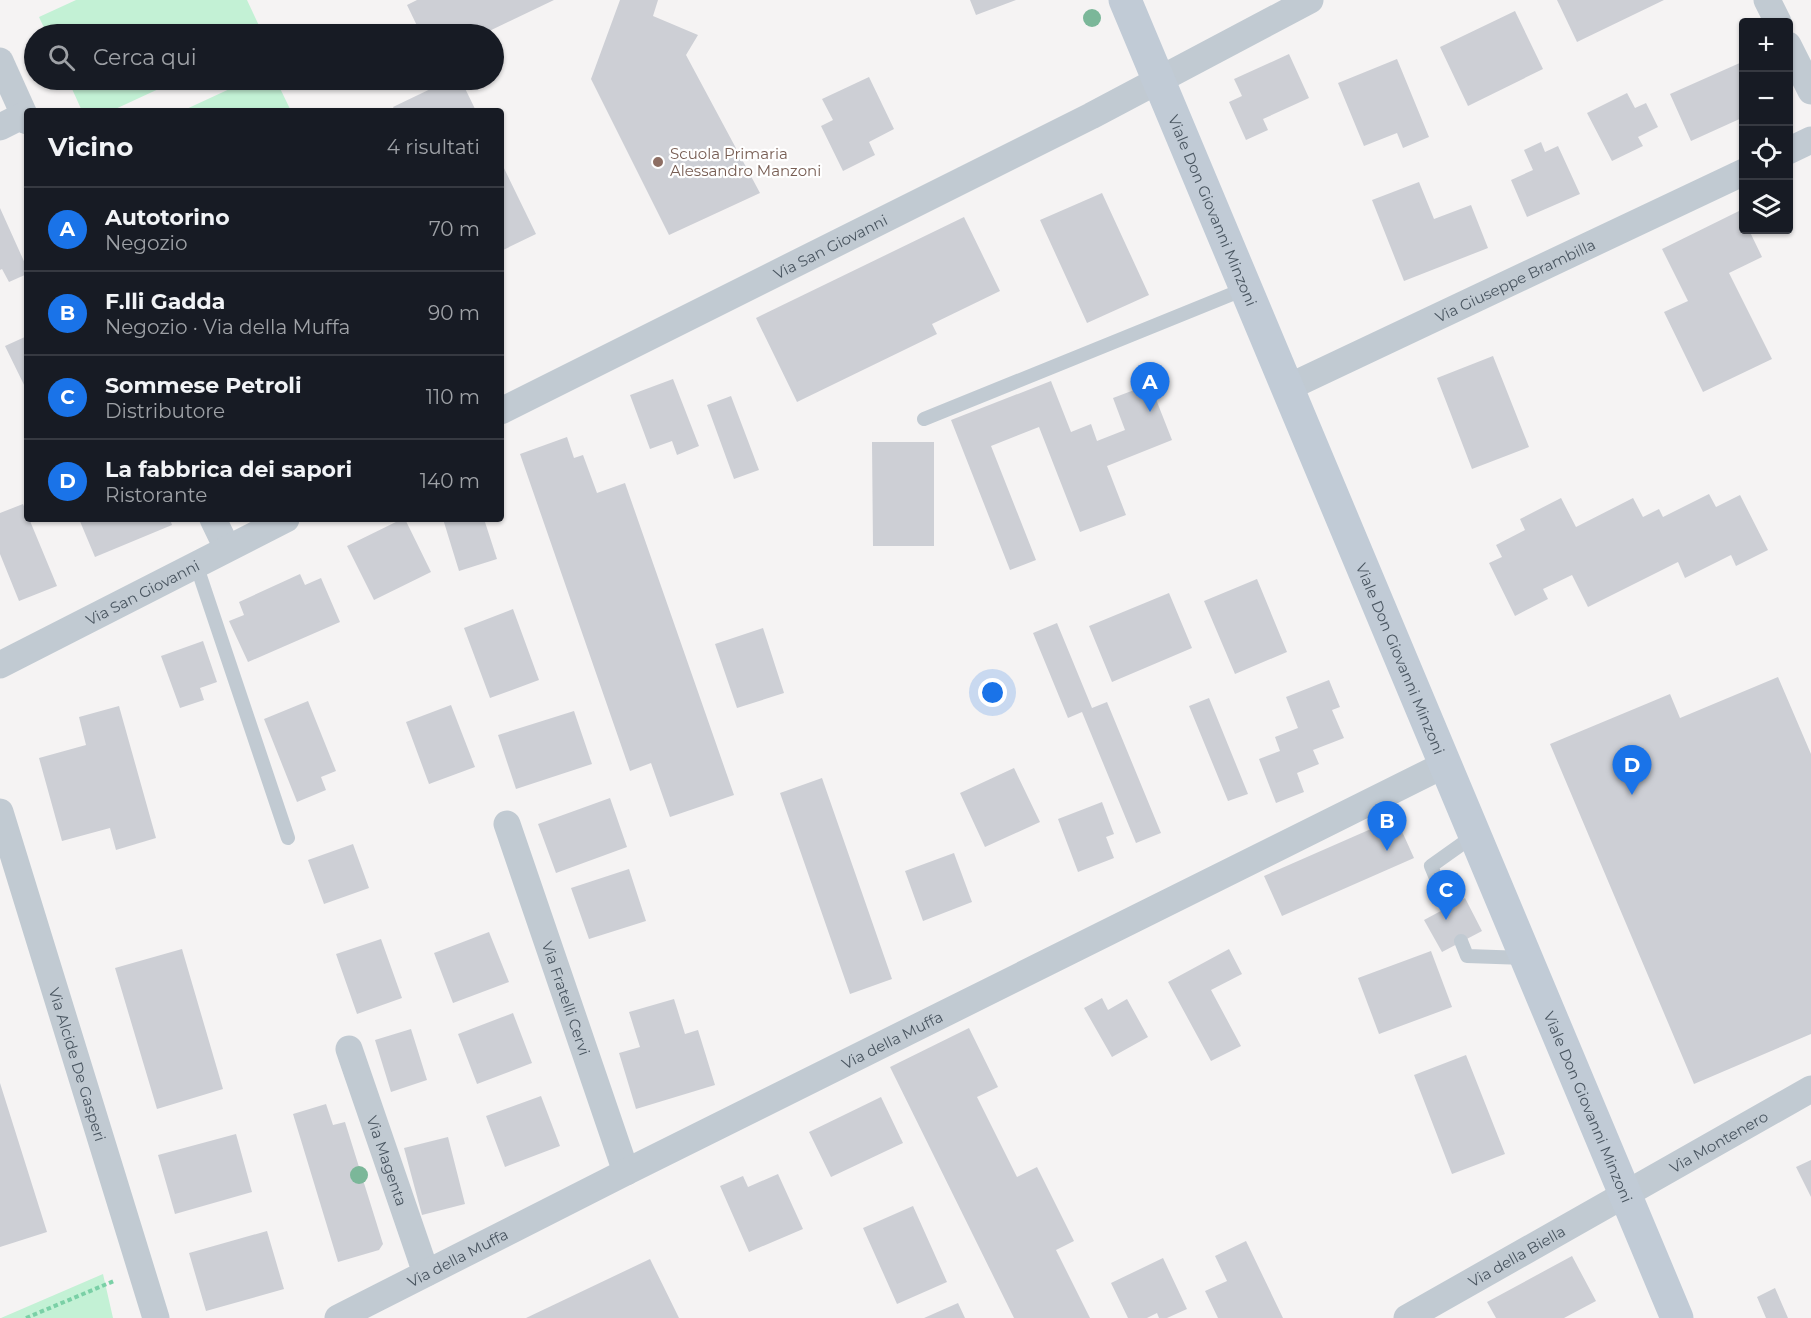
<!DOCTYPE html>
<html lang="it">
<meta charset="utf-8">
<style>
:root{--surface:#171b24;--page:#20242c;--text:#f1f3f6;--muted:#9ea1a6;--line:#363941;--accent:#1a73e8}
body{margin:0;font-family:Montserrat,sans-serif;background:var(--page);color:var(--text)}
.controls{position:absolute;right:18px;top:18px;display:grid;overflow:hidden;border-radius:6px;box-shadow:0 2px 4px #0004}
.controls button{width:54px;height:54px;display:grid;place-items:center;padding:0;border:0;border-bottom:2px solid var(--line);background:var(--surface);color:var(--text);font:30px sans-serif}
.you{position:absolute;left:993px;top:693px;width:21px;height:21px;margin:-15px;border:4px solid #fff;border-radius:50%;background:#1a73e8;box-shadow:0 0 0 9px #1a73e833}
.badge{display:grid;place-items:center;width:39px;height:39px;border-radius:50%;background:var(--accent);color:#fff;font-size:20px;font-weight:700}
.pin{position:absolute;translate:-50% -50px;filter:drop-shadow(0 2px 3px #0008)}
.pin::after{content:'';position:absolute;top:32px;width:21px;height:18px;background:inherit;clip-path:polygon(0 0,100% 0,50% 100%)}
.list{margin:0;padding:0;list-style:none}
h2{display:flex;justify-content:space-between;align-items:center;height:78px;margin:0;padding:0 24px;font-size:26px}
h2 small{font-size:20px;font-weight:400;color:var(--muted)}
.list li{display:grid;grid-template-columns:39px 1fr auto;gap:18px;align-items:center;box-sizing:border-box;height:84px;padding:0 24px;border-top:2px solid var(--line)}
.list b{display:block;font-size:22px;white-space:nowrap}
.list p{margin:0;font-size:20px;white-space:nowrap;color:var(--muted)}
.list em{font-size:20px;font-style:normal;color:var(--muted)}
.icon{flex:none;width:33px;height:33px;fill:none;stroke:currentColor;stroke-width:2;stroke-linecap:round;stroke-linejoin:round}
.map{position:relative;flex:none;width:1811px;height:1318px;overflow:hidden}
.search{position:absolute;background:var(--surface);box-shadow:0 2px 4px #0004;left:24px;top:24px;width:480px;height:66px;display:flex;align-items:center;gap:15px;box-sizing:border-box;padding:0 21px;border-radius:33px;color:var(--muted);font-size:22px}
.panel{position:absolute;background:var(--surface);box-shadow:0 2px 4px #0004;left:24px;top:108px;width:480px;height:414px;border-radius:6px}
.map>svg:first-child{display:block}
.green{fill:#c3f1d5}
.building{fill:#cdcfd5}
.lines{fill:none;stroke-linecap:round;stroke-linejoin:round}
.path{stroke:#7ad0a6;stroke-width:4;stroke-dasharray:4.5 3;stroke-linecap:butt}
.lane{stroke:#c1cad2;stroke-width:14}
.street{stroke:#c1cad2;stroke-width:27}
.secondary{stroke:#c1cbd6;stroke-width:33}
.tree{fill:#7bb799}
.education-dot{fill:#8d6e63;stroke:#fff;stroke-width:2}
.labels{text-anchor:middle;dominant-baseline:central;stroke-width:4.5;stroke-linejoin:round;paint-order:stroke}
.education-label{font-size:15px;fill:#785e54;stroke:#fff;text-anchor:start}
.street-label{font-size:15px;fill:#4a5661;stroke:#fff}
</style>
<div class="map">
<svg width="1811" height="1318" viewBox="0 0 1811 1318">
<rect width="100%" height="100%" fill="#f5f3f3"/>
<path class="green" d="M76,0H247L263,34H47L39,17Z
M68,80H178L111,111H82Z
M249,80H276L291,111H182Z
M103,1274L113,1318H1Z"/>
<path class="building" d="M417,0H554L483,34H421L407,5Z
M620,0H658L653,16L698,35L686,55L760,193L669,235L591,79Z
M970,0H1016L976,15Z
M1557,0H1664L1577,42Z
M1515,11L1543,69L1468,106L1440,47Z
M1289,54L1309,98L1263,119L1268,130L1246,140L1229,102L1242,96L1234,79Z
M1397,59L1429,137L1403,148L1397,133L1364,146L1338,83Z
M1742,62L1744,117L1691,141L1670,94Z
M869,77L894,129L869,142L875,155L843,171L821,126L833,120L822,99Z
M443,80H461L476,111H395L393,107L445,82Z
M1627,93L1635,108L1646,103L1658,127L1638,137L1643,146L1612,161L1587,113Z
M1541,142L1545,152L1558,146L1580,194L1527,217L1511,180L1533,170L1524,150Z
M501,162L536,234L501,251Z
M1419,182L1434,219L1471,205L1488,248L1404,281L1372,200Z
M1102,193L1149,295L1087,323L1040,220Z
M0,208L27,268V274L9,282L2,269L0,270Z
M1739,211L1744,219V230H1749L1762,257L1729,273L1772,359L1703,392L1664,312L1688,301L1662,249Z
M964,217L1000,291L932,324L937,334L797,402L756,318Z
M27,336V391L5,346Z
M1493,356L1529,447L1472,469L1437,378Z
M673,379L699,446L677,455L672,441L650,449L630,395Z
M1051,381L1071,432L1091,424L1097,441L1125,430L1113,398L1150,384L1172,440L1107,466L1126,515L1080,532L1039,427L991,446L1036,560L1010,570L951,420Z
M731,396L759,470L734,479L707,405Z
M567,437L574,458L583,455L597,493L625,483L734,795L670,817L651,763L630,771L520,454Z
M872,442H934V546H873Z
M1709,494L1716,507L1740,495L1768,550L1736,566L1731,555L1685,578L1678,562L1588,607L1572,575L1543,589L1548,599L1515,616L1489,563L1502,557L1496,545L1525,530L1520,519L1561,498L1576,527L1633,498L1643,517L1659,509L1663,517Z
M23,504L57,586L19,601L0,554V513Z
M79,519H170L172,525L95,557Z
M402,519H405L431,572L374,600L347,546Z
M443,519H484L497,559L459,571Z
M300,574L305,585L321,578L340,622L248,662L229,621L244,615L239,602Z
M1257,579L1287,652L1235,674L1204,601Z
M1169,593L1192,648L1112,682L1089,626Z
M513,609L539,680L490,698L464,628Z
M1057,623L1092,708L1107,702L1161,833L1136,843L1082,712L1068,718L1033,633Z
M763,628L784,693L737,708L715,644Z
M203,641L217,682L200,688L204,700L180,708L161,656Z
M1778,677L1811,754V1034L1694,1084L1550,744L1670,694L1680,718Z
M1329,680L1340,707L1332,710L1344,738L1313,750L1319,764L1297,773L1304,792L1276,803L1259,759L1280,751L1275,737L1298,728L1286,697Z
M1209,698L1248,794L1228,801L1189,706Z
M308,701L336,771L321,777L326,790L297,802L264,719Z
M451,705L475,767L429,784L406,722Z
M119,706L156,838L116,850L110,828L62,841L39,758L86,745L79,717Z
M574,711L592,764L516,789L498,735Z
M1014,768L1040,822L985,847L960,793Z
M822,778L892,979L850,994L780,793Z
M610,798L627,847L556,873L538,824Z
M1102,802L1114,834L1106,837L1114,858L1078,872L1058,819Z
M1396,818L1414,858L1282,916L1264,876Z
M353,844L369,888L324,904L308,860Z
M954,853L972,902L923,921L905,871Z
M629,869L646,921L589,939L571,888Z
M1465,898L1482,931L1442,952L1424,920Z
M489,932L509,982L453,1003L434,953Z
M381,939L402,998L357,1014L336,954Z
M182,949L223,1089L157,1109L115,968Z
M1229,949L1242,974L1211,990L1241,1046L1211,1061L1168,982Z
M1431,951L1452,1007L1379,1034L1358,978Z
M1102,998L1108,1010L1127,999L1148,1037L1112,1057L1084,1008Z
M674,999L685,1034L698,1030L715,1085L636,1109L619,1053L640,1047L629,1012Z
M513,1013L532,1063L477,1084L458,1034Z
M969,1028L998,1087L977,1097L1017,1177L1037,1167L1074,1241L1056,1250L1090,1318H1014L890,1067Z
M411,1029L427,1080L391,1092L375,1040Z
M1466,1055L1505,1154L1452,1174L1414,1075Z
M0,1083L47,1232L0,1247Z
M541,1096L560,1146L505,1167L486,1116Z
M881,1097L903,1143L831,1177L809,1132Z
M326,1104L333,1125L345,1122L383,1244L379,1250L338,1262L293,1114Z
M236,1134L252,1192L175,1214L158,1155Z
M448,1137L465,1204L422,1215L404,1148Z
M1811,1160V1197L1796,1167Z
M778,1174L803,1229L749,1252L720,1186L743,1176L748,1187Z
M913,1206L947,1282L897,1304L863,1228Z
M267,1231L284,1289L206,1311L189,1253Z
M1246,1241L1283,1318H1218L1205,1291L1227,1281L1215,1256Z
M1572,1256L1596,1301L1564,1318H1496L1487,1302Z
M1163,1258L1187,1309L1167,1318H1159L1157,1313L1147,1318H1128L1111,1283Z
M650,1259L679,1318H526Z
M1775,1288L1788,1318H1766L1757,1297Z
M958,1303L965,1318H924Z"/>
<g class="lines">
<path class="path" d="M26,1318L114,1281"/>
<path class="lane" d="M924,419L1247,288
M196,564L288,838
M1448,907L1431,866L1476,834
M1461,941L1467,956L1525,958"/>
<g class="street">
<path d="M1767,0L1778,22"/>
<path d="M1788,45L1811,91"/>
<path d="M0,61L27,121"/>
<path d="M0,127L24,115"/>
<path d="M1788,151L1811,140"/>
<path id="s1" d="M1289,387L1744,172"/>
<path id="s2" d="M501,411L1091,116L1310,0"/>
<path d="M213,519L227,548"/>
<path id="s3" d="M0,665L286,519"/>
<path id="s4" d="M0,812L156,1318"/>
<path id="s5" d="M507,824L626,1172"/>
<path id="s6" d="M349,1049L426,1273"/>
<path id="s7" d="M338,1318L626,1172L1446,764"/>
<path id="s8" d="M1407,1318L1811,1089"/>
</g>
<path class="secondary" id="s9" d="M1125,0L1677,1318"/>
</g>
<g class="tree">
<circle cx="1092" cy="18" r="9"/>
<circle cx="359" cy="1175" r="9"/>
</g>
<circle class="education-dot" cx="658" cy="162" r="6"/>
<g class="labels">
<g class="education-label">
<text x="670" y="153">Scuola Primaria<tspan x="670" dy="17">Alessandro Manzoni</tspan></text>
</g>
<g class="street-label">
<text stroke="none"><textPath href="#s9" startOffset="228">Viale Don Giovanni Minzoni</textPath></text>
<text stroke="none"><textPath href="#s2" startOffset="368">Via San Giovanni</textPath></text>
<text stroke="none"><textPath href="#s1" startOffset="250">Via Giuseppe Brambilla</textPath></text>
<text stroke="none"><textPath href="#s3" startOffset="160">Via San Giovanni</textPath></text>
<text stroke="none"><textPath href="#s9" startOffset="714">Viale Don Giovanni Minzoni</textPath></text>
<text stroke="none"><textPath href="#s5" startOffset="184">Via Fratelli Cervi</textPath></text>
<text stroke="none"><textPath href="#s7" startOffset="620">Via della Muffa</textPath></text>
<text stroke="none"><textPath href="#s4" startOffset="264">Via Alcide De Gasperi</textPath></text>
<text stroke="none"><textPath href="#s9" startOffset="1200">Viale Don Giovanni Minzoni</textPath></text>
<text stroke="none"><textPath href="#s8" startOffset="358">Via Montenero</textPath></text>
<text stroke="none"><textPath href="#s6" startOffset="118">Via Magenta</textPath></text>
<text stroke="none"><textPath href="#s8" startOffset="126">Via della Biella</textPath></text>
<text stroke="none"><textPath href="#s7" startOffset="134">Via della Muffa</textPath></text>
</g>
</g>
</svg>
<div class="controls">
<button>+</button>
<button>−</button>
<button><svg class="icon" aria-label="locate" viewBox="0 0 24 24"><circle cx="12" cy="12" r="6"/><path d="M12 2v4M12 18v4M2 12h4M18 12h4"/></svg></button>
<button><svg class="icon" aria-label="layers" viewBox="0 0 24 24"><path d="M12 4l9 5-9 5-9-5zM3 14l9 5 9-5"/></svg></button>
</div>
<div class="you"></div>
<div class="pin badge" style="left:1150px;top:412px">A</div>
<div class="pin badge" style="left:1387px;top:851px">B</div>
<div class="pin badge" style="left:1446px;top:920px">C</div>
<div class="pin badge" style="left:1632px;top:795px">D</div>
<div class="search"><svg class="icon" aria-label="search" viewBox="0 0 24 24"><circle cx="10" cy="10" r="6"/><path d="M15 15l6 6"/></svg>Cerca qui</div>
<section class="panel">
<h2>Vicino<small>4 risultati</small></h2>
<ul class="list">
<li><span class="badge">A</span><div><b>Autotorino</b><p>Negozio</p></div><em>70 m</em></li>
<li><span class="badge">B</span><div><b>F.lli Gadda</b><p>Negozio · Via della Muffa</p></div><em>90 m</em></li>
<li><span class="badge">C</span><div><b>Sommese Petroli</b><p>Distributore</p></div><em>110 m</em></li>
<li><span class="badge">D</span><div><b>La fabbrica dei sapori</b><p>Ristorante</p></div><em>140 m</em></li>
</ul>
</section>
</div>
